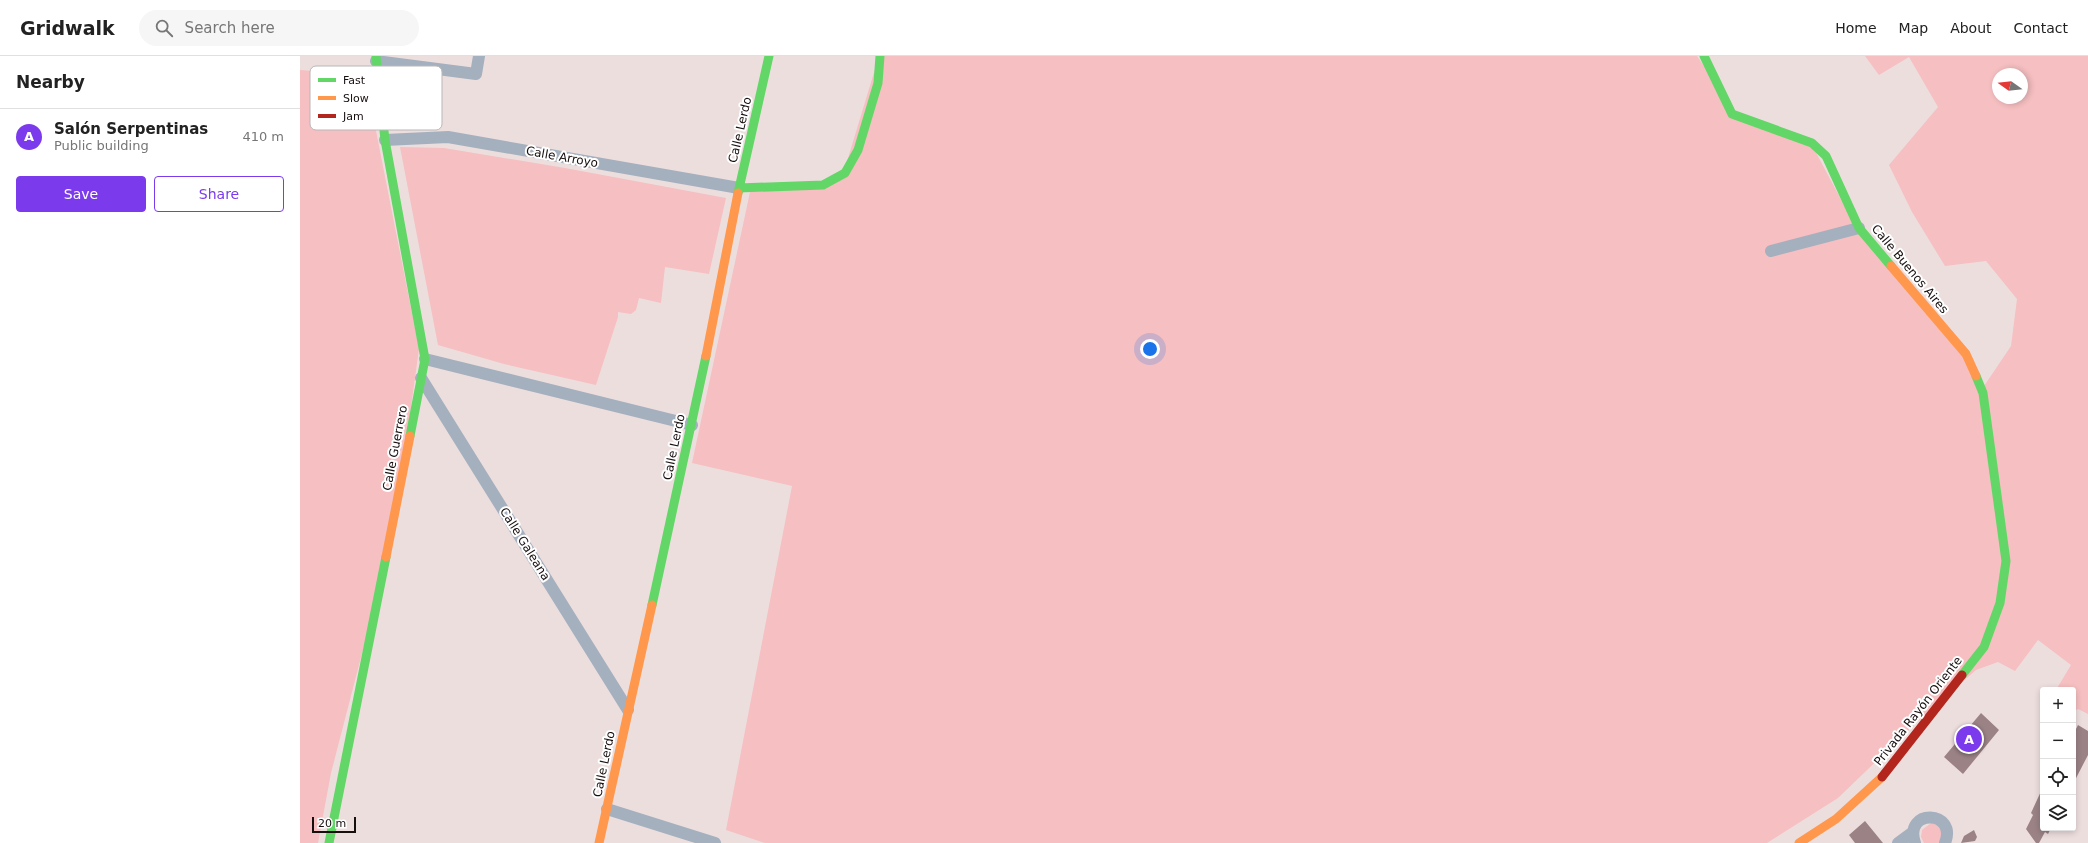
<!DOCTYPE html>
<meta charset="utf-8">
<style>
:root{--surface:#fff;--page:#f6f6f6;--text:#222;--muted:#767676;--line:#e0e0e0;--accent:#7c3aed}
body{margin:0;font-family:"DejaVu Sans",sans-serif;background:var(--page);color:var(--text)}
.controls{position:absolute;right:12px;bottom:12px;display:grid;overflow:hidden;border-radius:4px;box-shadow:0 2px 6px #0003}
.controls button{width:36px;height:36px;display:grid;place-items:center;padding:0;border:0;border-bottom:1px solid var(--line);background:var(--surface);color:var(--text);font:20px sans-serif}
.compass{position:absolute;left:1692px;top:12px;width:36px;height:36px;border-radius:50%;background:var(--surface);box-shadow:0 2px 6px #0003;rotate:285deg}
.scale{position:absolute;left:12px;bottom:10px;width:44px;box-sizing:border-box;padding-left:4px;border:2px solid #170e0e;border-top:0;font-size:11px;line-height:14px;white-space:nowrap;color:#170e0e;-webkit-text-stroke:3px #fff;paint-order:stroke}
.you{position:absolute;left:850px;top:293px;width:14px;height:14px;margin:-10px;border:3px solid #fff;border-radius:50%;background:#1a73e8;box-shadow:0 0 0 6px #1a73e833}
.badge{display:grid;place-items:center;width:26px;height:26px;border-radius:50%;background:var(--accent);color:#fff;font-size:13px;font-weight:700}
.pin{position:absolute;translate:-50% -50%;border:2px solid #fff;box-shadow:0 1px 4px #0006}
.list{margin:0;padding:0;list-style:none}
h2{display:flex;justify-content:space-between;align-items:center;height:52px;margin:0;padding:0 16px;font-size:17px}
h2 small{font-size:13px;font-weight:400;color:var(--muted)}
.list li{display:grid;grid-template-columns:26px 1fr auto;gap:12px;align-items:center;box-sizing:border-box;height:56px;padding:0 16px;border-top:1px solid var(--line)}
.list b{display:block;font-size:15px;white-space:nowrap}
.list p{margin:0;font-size:13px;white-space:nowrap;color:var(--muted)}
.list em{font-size:13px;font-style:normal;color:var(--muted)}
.actions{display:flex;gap:8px;padding:12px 16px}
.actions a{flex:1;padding:9px 0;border:1px solid var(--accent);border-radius:4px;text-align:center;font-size:14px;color:var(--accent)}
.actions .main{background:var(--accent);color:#fff}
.icon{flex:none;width:22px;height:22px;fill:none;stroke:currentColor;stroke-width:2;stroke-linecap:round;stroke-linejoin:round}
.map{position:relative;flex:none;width:1788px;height:787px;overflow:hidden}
header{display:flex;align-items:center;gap:24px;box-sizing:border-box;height:56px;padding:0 20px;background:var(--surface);border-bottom:1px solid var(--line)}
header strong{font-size:19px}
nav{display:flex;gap:22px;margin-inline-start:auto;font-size:14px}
.search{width:280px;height:36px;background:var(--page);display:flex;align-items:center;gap:10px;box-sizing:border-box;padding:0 14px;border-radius:22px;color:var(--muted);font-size:15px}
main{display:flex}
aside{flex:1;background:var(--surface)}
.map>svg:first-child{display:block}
.green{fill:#f6bfc1;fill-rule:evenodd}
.building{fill:#9a8285}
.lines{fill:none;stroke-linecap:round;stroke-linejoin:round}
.street{stroke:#a5b0be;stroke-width:12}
.fast{stroke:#63d668;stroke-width:9}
.slow{stroke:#ff974d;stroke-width:9}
.jam{stroke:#b3261e;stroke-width:9}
.labels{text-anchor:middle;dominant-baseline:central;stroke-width:4;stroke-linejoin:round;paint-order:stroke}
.street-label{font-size:12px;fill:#170e0e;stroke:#fff}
.key{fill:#fff;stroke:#b9b7b7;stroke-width:1}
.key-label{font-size:11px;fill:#170e0e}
</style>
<header>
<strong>Gridwalk</strong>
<div class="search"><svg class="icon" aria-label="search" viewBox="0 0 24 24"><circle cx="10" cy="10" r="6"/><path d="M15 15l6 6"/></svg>Search here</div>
<nav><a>Home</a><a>Map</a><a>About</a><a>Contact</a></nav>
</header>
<main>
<aside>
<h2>Nearby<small></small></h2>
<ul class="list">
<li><span class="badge">A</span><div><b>Salón Serpentinas</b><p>Public building</p></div><em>410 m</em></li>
</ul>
<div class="actions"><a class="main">Save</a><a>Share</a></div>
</aside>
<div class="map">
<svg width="1788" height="787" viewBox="0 0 1788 787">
<rect width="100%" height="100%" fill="#eddede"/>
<path class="green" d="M579,0H1397L1438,59L1512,89L1554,168L1664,296L1680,336L1711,290L1717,243L1686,205L1645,210L1612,156L1589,109L1638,51L1609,1L1579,19L1565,0H1788V658L1778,653L1773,656V634H1756L1771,609L1738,584L1715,615L1698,606L1676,614L1617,666L1538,742L1467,787H465L426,774L492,430L392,407L450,136L542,122ZM1698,18H1722V42H1698Z
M0,14L65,19L119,293L94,474L31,717L18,787H0Z
M100,91L144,92L265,112L426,142L409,218L365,211L361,247L339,242L336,254L331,258L318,256V261L296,329L204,308L138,289Z
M1631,767L1638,769L1643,776L1640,787H1624L1621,781L1622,774Z"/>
<path class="building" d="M1681,657L1699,674L1663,718L1644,701Z
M1778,669L1788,675V699L1773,728V679Z
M1743,731V772H1751L1748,778L1745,776L1739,787H1736L1726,773L1733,759L1731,757Z
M1565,765L1583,787H1555L1549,779Z
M1674,774L1677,781L1675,785L1661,787L1664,780Z"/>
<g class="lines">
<path class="street" d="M76,5L176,18L179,0
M85,84L148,81L439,132
M1471,195L1559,172
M125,303L392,369
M121,322L328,654
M307,753L415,787
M1598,787L1613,776
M1615,787C1603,752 1658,754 1645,787"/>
<path class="fast" d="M76,0L85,84L125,303L110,380
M1404,0L1432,58L1512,87L1526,100L1559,172L1591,210
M439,132L523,129L545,117L558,94L578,27L580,0
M438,137L469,0
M352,549L406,300
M1662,619L1684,591L1700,547L1706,505L1683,337L1676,320
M29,787L86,501"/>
<path class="slow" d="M1591,210L1666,298L1676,320
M406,300L438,137
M86,501L110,380
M299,787L352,549
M1499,787L1536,763L1582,721"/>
<path class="jam" d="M1582,721L1662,619"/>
</g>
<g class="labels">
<g class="street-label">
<text transform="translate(440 74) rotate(-77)">Calle Lerdo</text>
<text transform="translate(262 101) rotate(10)">Calle Arroyo</text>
<text transform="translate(1610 213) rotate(50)">Calle Buenos Aires</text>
<text transform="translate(374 391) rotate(-78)">Calle Lerdo</text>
<text transform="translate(95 392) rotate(-79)">Calle Guerrero</text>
<text transform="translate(225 488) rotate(58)">Calle Galeana</text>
<text transform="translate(1618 655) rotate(-52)">Privada Rayón Oriente</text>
<text transform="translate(304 708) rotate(-78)">Calle Lerdo</text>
</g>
</g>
<rect x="10" y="10" width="132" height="64" rx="6" class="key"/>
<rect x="18" y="22" width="18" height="4" fill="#63d668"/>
<rect x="18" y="40" width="18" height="4" fill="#ff974d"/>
<rect x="18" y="58" width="18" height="4" fill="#b3261e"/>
<g class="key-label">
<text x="43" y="28">Fast</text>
<text x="43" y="46">Slow</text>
<text x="43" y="64">Jam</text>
</g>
</svg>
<div class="controls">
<button>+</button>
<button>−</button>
<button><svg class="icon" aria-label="locate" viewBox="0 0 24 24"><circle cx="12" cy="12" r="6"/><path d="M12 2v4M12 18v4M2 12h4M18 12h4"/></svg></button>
<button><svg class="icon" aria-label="layers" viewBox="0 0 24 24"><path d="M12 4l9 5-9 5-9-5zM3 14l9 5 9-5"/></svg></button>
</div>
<svg class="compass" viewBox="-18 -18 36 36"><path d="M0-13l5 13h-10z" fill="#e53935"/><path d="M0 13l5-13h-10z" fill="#767676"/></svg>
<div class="scale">20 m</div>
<div class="you"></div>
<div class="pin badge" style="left:1669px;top:683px">A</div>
</div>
</main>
